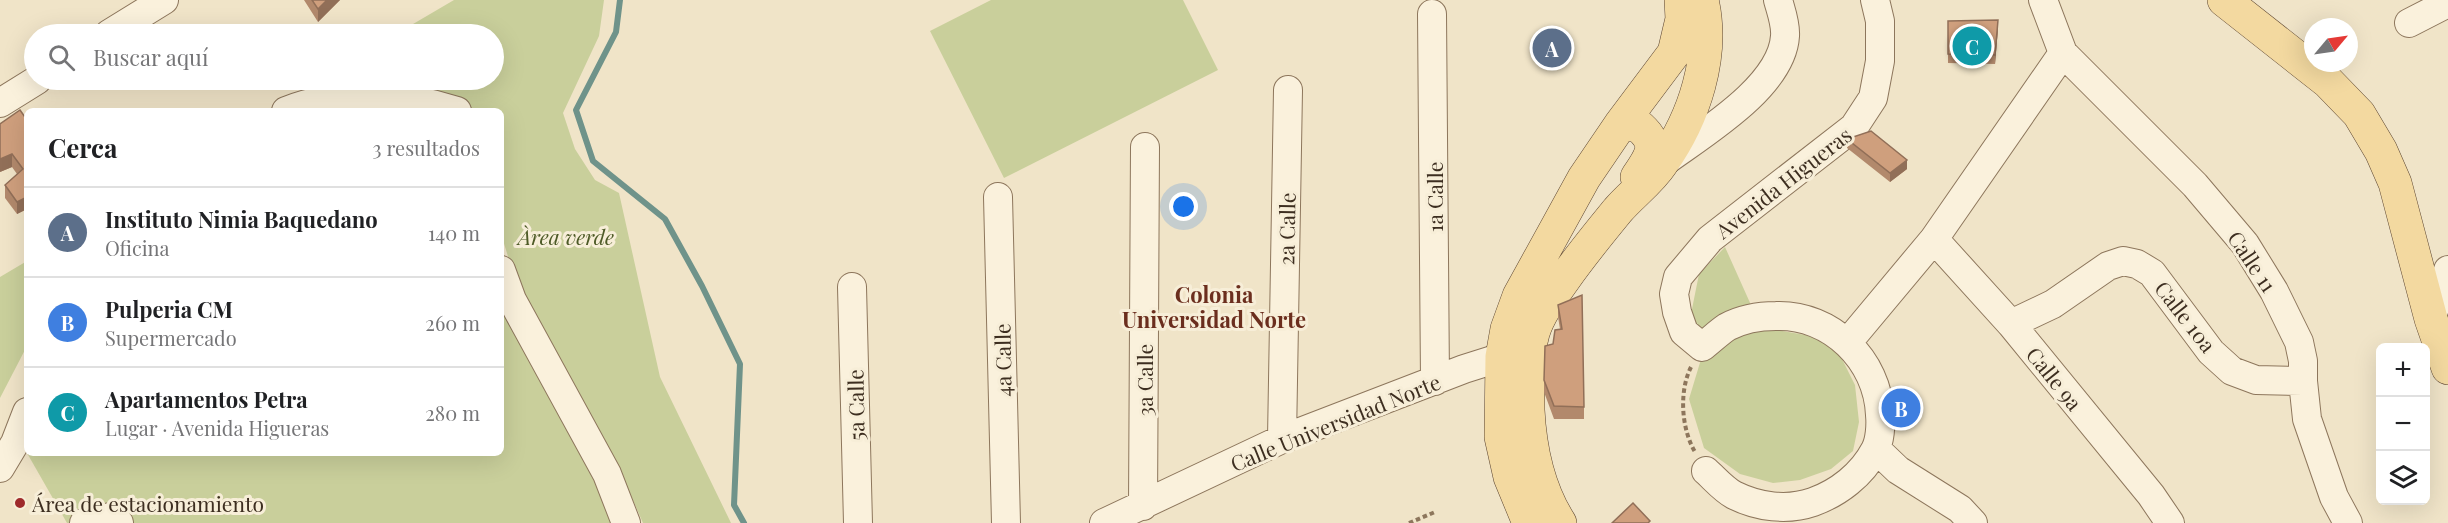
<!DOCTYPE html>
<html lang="es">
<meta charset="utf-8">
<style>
:root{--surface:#fff;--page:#f6f6f6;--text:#202124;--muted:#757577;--line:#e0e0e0;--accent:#b45309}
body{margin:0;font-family:"Playfair Display",serif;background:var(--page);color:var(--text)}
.controls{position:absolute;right:18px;bottom:18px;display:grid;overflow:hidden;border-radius:9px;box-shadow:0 6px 24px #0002}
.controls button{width:54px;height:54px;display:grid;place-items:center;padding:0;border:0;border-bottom:2px solid var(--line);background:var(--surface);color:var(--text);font:30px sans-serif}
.compass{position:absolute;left:2304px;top:18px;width:54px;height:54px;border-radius:50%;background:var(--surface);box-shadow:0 6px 24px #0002;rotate:61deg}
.you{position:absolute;left:1184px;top:207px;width:21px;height:21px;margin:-15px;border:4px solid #fff;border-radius:50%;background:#1a73e8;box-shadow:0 0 0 9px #1a73e833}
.badge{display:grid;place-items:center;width:39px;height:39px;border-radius:50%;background:var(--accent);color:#fff;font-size:20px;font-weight:700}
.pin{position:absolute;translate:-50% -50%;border:3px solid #fff;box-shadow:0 2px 6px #0006}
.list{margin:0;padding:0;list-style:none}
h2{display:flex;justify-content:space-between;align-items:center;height:78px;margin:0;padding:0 24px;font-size:26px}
h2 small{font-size:20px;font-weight:400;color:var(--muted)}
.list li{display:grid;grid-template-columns:39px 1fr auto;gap:18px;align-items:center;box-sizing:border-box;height:90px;padding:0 24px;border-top:2px solid var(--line)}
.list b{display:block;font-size:22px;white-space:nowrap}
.list p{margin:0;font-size:20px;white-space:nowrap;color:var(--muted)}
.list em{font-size:20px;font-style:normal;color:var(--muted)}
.icon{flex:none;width:33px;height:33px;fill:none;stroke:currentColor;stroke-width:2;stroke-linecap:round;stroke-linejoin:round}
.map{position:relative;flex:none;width:2448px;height:523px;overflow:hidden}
.search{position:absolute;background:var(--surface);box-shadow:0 6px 24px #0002;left:24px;top:24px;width:480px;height:66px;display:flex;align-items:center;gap:15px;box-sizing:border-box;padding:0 21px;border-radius:33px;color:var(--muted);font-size:22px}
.panel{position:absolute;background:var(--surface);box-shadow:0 6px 24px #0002;left:24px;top:108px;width:480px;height:348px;border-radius:9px}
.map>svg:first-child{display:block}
.green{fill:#c9cf9b}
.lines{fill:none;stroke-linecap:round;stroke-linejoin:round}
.stream{stroke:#6f938a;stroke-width:6}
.minor-casing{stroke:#8d765c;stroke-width:30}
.major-casing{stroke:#5b4430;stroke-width:34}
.path{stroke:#8d765c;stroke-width:4;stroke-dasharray:4.5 3;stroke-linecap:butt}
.minor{stroke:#faf1dc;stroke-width:28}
.major{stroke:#f3d9a0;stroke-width:33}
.wall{fill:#b2896c}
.shaded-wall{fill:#916f58}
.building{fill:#cf9f7d;stroke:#916f58;stroke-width:1.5}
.poi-dot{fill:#9e2a2b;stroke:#f7eed8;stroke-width:2}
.labels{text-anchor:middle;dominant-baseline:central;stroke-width:6;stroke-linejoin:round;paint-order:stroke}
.street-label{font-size:21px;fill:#3d2e20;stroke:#f7eed8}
.park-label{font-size:21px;font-style:italic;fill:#4d5a26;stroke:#f7eed8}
.poi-label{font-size:21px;fill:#3d2e20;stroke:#f7eed8;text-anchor:start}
.neighbourhood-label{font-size:22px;font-weight:bold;fill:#6b2e1e;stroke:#f7eed8}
</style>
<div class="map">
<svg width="2448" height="523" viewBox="0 0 2448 523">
<rect width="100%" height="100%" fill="#f0e4c8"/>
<path class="green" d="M454,0H604L599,36L563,113L575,149L595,180L619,193L660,377L731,523H643L620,471L521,298L501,234V111L280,104L321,80H494V34H396Z
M991,0H1183L1218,70L1004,178L930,31Z
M1725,247L1751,305L1699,332L1690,319L1699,274Z
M27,261V346L0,398V277Z
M501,288L617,523H67L27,453H501Z
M1759,327L1811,336L1838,351L1855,385L1859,422L1853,451L1831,469L1800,480L1773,483L1740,474L1704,448L1689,399L1702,356L1723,339Z"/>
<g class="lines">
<path class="stream" d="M620,0L616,32L576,110L593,161L665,219L702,286L740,364L734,505L744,523"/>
<defs>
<path id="minor" d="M2043,0L2063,53L2195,185L2245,244L2274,291L2299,342L2303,361V381L2307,419L2334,497L2348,523
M1432,14L1435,381
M2409,23L2448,3
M109,34L164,0
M0,103L37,80
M286,111C339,90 403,93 457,111
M1664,162C1702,134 1782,87 1785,36C1786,24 1781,11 1778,0
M998,197L1006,523
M1934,239L2011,324L2151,495L2170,523
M501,270L512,300L607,474L626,523
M852,287L858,523
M2431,319L2448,270
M2011,324L2053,304L2108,266L2123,261L2137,264L2152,273L2211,352L2232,371L2256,380L2303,381
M1848,342L1934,239L2063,53
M1282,439L1288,90
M1876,449L1898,470L1960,509L1973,523
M0,468L15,443L27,412
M1706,471C1714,478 1723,489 1734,495C1758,507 1787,511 1813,502C1838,493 1862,475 1875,450C1880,441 1881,425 1880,415C1878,360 1831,314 1776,316C1759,316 1742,319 1727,327C1718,333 1710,341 1702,347L1684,332L1677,312L1674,294L1678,277L1710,239L1854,127L1873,98L1880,61V21L1875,0
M1143,506L1145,147
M84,523L111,517L119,523
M1104,523L1282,439L1464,369L1502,357"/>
<path id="major" d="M2224,0L2328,82L2359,114L2381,151L2395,183L2431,319L2448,368
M1620,125L1636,124C1661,143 1652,155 1637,177
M1529,523L1510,477L1501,437L1502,357L1507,329L1519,296L1584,178L1620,125L1674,53L1682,19L1681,0
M1560,523C1539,490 1530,449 1528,410C1528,384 1526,359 1533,333C1539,313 1553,295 1565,278C1581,255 1600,232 1618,210C1632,194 1650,181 1662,163C1694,118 1715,56 1702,0"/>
</defs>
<use href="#minor" class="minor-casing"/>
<use href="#major" class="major-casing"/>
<path class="path" d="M1691,367C1679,391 1681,428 1695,452
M1409,523L1435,512"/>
<use href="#minor" class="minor"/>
<use href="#major" class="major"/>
</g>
<path class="wall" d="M304,0H340L318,22Z
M1948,21L1998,28L1995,64L1948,63Z
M27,120V209L17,214L5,198V185L17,174L12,167L0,172Z
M1847,139L1907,169L1890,182L1847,148Z
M1558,305L1584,407V419H1554L1544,392L1545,346L1553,344L1560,329L1558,317Z"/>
<path class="shaded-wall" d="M327,0H340L318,22V9Z
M1998,20V28L1995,64V55Z
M12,154V167L0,172V159Z
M1907,160V169L1890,182V173Z
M27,197V209L17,214V202Z"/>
<path class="building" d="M312,0H327L318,9Z
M1998,20L1995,55L1948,54V21Z
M20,110L27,120V197L17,202L5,185L23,169L12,154L0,159V124Z
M1871,131L1907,160L1890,173L1847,139Z
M1582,295L1584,407L1554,406L1544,380L1545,346L1553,344L1555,330L1562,329L1558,305Z
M1633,503L1650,521L1648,523H1612Z"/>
<circle class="poi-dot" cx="20" cy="503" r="6"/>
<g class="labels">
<g class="street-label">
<text transform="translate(1783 182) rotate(-38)">Avenida Higueras</text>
<text transform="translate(1434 197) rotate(-90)">1a Calle</text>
<text transform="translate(1286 229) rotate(-89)">2a Calle</text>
<text transform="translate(2253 261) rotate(56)">Calle 11</text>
<text transform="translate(2186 316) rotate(52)">Calle 10a</text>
<text transform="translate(1002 360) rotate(-91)">4a Calle</text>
<text transform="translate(2055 378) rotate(51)">Calle 9a</text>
<text transform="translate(1144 380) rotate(-90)">3a Calle</text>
<text transform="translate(855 405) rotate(-91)">5a Calle</text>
<text transform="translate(1335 422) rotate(-22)">Calle Universidad Norte</text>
</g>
<g class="park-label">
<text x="566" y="236">Àrea verde</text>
</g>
<g class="poi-label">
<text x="32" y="503">Área de estacionamiento</text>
</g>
<g class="neighbourhood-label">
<text x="1214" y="294">Colonia<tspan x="1214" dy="25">Universidad Norte</tspan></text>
</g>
</g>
</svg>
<div class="controls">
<button>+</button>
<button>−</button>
<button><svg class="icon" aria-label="layers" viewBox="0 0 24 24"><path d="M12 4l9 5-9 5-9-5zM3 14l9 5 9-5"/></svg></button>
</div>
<svg class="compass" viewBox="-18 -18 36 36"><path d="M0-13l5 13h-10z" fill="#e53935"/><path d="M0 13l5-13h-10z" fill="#757577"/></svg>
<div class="you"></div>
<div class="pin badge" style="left:1552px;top:48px;background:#5c6f8a">A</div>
<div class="pin badge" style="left:1901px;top:408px;background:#3f7fe0">B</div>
<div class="pin badge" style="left:1972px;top:46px;background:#0f9aa8">C</div>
<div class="search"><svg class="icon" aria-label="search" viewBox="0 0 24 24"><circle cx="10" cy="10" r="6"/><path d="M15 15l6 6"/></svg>Buscar aquí</div>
<section class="panel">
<h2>Cerca<small>3 resultados</small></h2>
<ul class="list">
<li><span class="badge" style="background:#5c6f8a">A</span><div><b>Instituto Nimia Baquedano</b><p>Oficina</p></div><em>140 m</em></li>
<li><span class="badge" style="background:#3f7fe0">B</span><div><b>Pulperia CM</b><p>Supermercado</p></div><em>260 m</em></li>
<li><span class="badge" style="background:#0f9aa8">C</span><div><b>Apartamentos Petra</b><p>Lugar · Avenida Higueras</p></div><em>280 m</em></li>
</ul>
</section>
</div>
